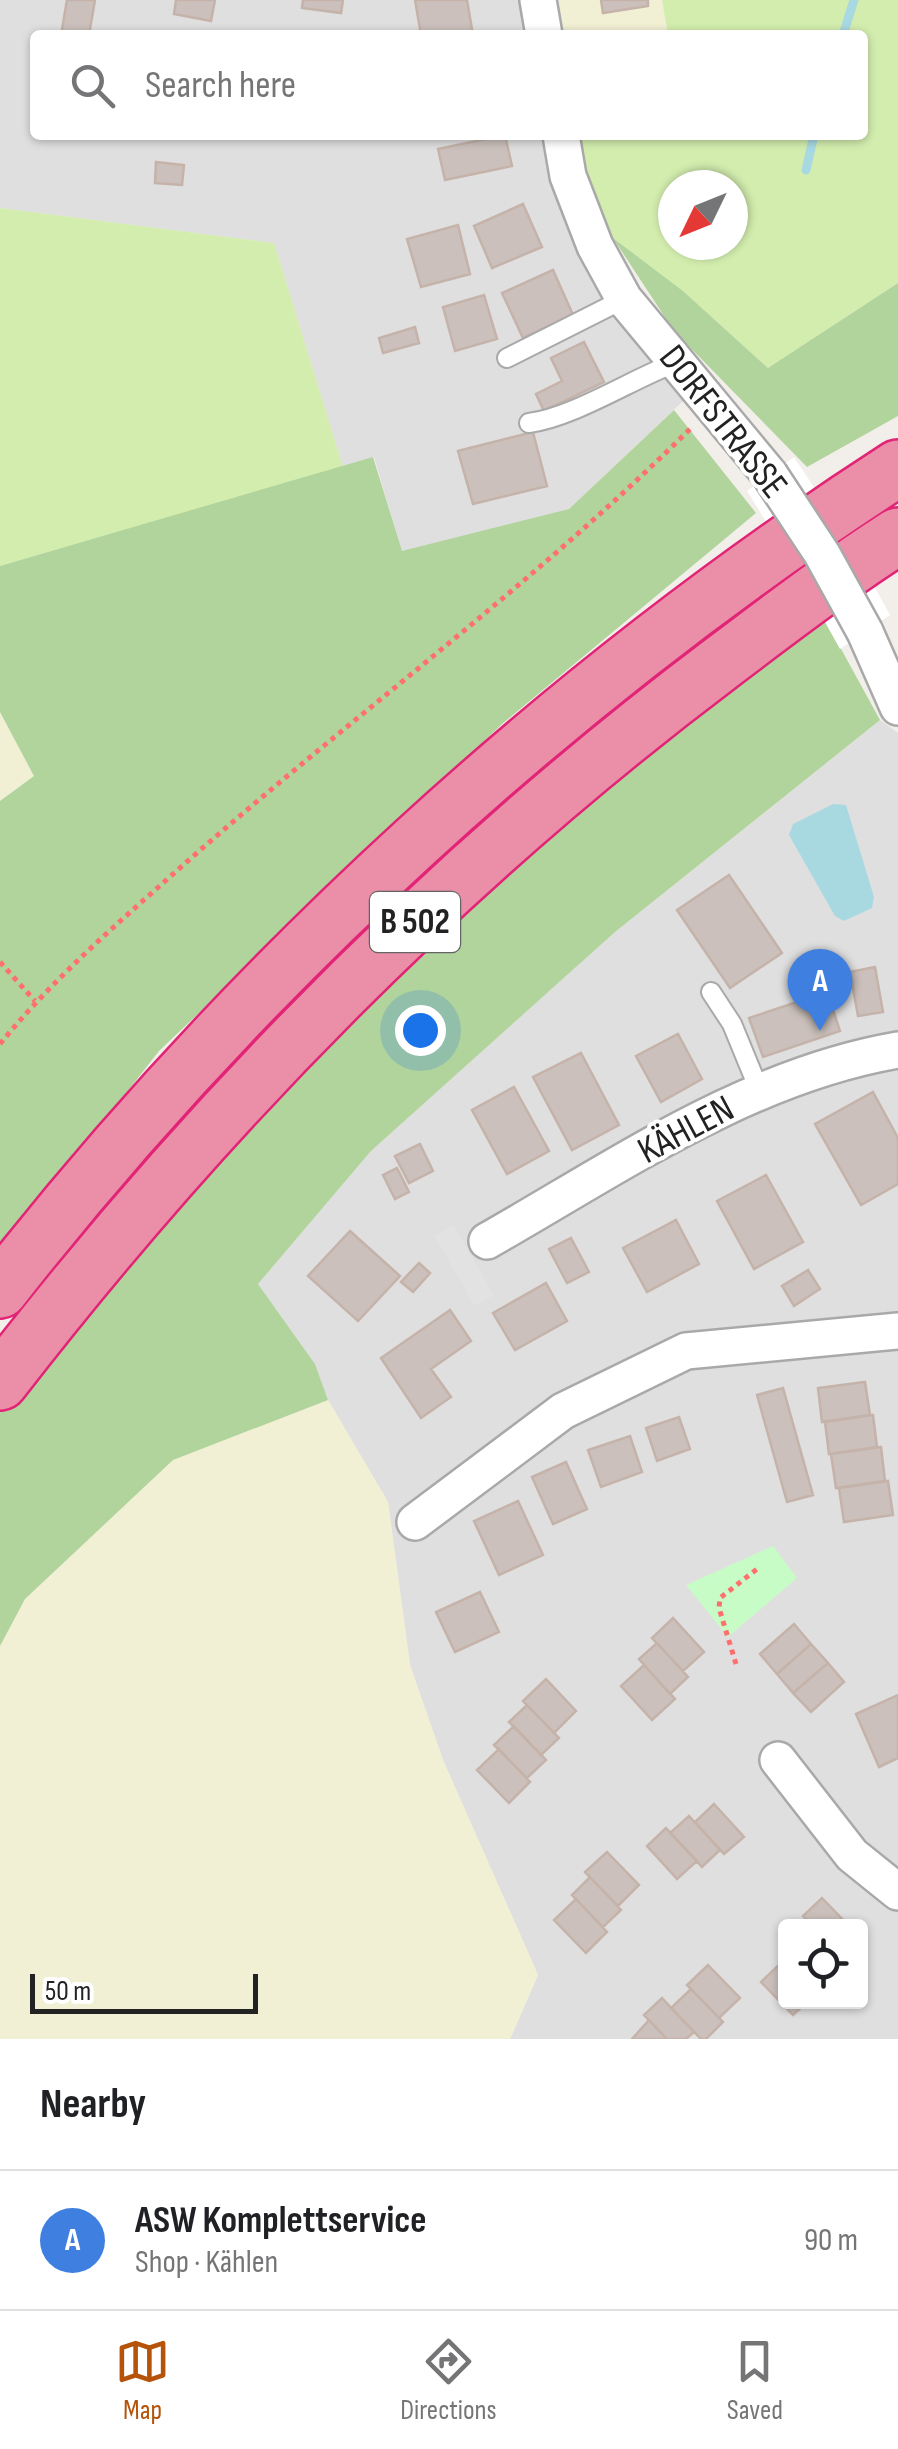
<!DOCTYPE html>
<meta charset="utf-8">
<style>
:root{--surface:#fff;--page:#f6f6f6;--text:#202124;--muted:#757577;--line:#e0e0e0;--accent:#b45309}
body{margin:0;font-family:"Sofia Sans Condensed",sans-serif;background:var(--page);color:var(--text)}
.controls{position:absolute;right:30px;bottom:30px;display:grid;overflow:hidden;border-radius:10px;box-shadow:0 2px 8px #0004}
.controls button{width:90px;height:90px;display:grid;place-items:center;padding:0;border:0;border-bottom:2px solid var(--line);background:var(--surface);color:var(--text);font:50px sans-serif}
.compass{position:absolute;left:658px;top:170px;width:90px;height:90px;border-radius:50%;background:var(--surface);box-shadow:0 2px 8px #0004;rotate:227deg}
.scale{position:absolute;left:30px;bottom:25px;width:228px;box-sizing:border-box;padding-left:10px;border:5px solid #222;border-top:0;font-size:28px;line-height:35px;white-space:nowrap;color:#222;-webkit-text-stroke:8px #fff;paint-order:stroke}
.you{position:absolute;left:420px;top:1030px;width:35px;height:35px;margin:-25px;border:8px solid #fff;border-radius:50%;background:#1a73e8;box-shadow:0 0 0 15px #1a73e833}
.badge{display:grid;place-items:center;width:65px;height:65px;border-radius:50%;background:var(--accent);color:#fff;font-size:32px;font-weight:700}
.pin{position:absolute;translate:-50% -82px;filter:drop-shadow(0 2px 5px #0008)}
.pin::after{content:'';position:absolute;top:52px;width:35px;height:30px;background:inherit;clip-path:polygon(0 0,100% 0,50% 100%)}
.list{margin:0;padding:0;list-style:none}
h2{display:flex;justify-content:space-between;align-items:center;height:130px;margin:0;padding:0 40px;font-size:42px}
h2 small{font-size:32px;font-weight:400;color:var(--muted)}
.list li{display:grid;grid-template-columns:65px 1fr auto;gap:30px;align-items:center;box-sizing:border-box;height:140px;padding:0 40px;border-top:2px solid var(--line)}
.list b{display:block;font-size:38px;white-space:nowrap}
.list p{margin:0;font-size:32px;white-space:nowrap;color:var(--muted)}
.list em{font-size:32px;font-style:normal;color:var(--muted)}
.icon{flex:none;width:55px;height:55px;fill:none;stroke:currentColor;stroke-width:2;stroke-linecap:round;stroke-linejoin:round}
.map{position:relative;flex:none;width:898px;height:2039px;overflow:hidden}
.search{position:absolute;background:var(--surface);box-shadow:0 2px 8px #0004;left:30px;right:30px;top:30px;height:110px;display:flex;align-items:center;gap:25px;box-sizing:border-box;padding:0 35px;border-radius:10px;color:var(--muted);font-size:38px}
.sheet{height:270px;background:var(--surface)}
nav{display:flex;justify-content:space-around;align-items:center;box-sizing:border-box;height:140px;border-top:2px solid var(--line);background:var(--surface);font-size:28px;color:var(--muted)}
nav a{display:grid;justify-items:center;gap:5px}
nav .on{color:var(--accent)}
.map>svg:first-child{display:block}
.residential{fill:#e0dfdf;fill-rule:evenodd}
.farmland{fill:#f1f0d4}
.grass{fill:#d3edae;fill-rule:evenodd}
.forest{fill:#b1d39c}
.park{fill:#c7fcc6}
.parking{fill:#e2e2e2}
.water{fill:#a8d9e1}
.pier{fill:#fff}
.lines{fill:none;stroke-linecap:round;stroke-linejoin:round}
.stream{stroke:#a8d9e1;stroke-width:9}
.building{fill:#cbc0bb;stroke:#c5b3aa;stroke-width:2.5}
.lane-casing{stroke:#a9a9a9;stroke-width:22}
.street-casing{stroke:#a9a9a9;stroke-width:40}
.highway-casing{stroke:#e22477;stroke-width:60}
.path{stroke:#fe6f6e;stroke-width:5;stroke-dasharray:5 5;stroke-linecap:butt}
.lane{stroke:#fff;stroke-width:18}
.street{stroke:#fff;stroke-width:35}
.highway{stroke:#eb8fa9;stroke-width:55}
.street-bridge-casing{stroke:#a9a9a9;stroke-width:40;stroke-linecap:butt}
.street-bridge{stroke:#fff;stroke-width:35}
.labels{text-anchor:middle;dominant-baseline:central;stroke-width:8;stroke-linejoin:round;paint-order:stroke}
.shield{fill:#fff;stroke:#646464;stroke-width:2.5}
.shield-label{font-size:35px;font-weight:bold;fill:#222}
.street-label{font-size:38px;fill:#222;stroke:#fff}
</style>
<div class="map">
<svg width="898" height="2039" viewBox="0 0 898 2039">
<rect width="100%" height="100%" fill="#f2eee9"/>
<path class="residential" d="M0,0H538L544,35H35V135H561L568,176L698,387L569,509L402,552L374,457L343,467L274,243L0,208Z
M880,720L898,733V2039H510L538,1975L443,1760L410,1665L388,1502L328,1400L315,1364L258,1284L371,1151L615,932ZM786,1926H860V2002H786Z"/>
<path class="farmland" d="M558,0H662L668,35H563Z
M0,712L34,776L0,801Z
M328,1400L388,1502L410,1665L443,1760L538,1975L510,2039H0V1646L25,1599L173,1459Z"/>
<path class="grass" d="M662,0H898V283L768,368L683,291L613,238L581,156L578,135H863V35H668ZM673,185H733V245H673Z
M0,208L274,243L343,467L0,566Z"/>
<path class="forest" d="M613,238L683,291L768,368L898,283V416L807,467L674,331Z
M674,410L756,513L502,724L159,1051L0,1254V801L34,776L0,712V566L373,457L402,551L569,509Z
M823,616L880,720L615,932L371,1151L258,1284L315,1364L328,1400L173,1460L25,1599L0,1646V1412L67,1324L276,1083L538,834Z"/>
<path class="park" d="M773,1546L797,1578L728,1637L686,1585Z"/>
<path class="parking" d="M454,1225L494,1295L475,1306L434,1236Z"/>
<path class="water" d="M833,804L846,805L874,897L872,908L844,921L835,916L789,835L793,824Z"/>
<path class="pier" d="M794,457L847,537L890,615L840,649L796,570L747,491Z"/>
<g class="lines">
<path class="stream" d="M843,35L854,0
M806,170L814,135"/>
</g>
<path class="building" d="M67,0H95L89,35H61Z
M176,0H215L211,21L174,14Z
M303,0H343L341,13L302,8Z
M415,0H467L473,35H421Z
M601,0H648V6L603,13Z
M505,135L512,166L445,180L438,149Z
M156,162L184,165L182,185L155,183Z
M523,204L542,247L492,268L474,226Z
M458,225L470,274L421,287L407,239Z
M553,270L573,315L523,338L502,293Z
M484,295L497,339L455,351L443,307Z
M415,327L419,343L383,353L379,338Z
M584,342L604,382L544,411L536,394L562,381L551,358Z
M533,432L547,486L473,504L458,451Z
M729,875L782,953L730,988L677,910Z
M875,967L883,1012L858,1016L850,972Z
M827,992L840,1031L763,1057L749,1018Z
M678,1034L702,1079L661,1102L636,1056Z
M581,1053L619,1125L572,1150L533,1077Z
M514,1087L549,1151L507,1174L472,1110Z
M873,1092L898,1138V1184L861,1205L815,1124Z
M420,1144L433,1171L409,1183L395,1156Z
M397,1168L409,1192L395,1199L383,1175Z
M766,1175L803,1242L754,1269L717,1201Z
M676,1220L699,1264L647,1292L623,1248Z
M350,1231L400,1276L358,1321L308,1276Z
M571,1238L589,1272L567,1283L549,1249Z
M419,1263L430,1273L413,1292L401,1282Z
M808,1270L820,1289L794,1306L782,1286Z
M546,1283L567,1321L515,1350L493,1313Z
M450,1310L471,1341L431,1369L451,1397L421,1418L381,1358Z
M865,1382L870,1415L822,1422L818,1388Z
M783,1388L813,1495L787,1502L757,1395Z
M873,1415L877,1447L829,1454L825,1422Z
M679,1417L690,1449L657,1461L646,1428Z
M630,1436L642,1472L601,1487L588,1450Z
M881,1447L885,1481L836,1488L831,1454Z
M566,1462L587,1509L553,1524L532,1477Z
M888,1481L893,1515L844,1522L839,1488Z
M518,1501L543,1555L499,1575L474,1521Z
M480,1592L499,1632L455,1652L436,1612Z
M673,1618L704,1652L683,1671L652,1638Z
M794,1624L811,1644L777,1674L760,1654Z
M657,1643L688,1677L670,1694L639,1659Z
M811,1644L828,1663L793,1693L777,1674Z
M828,1663L844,1682L811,1712L793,1693Z
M644,1665L675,1699L652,1720L621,1686Z
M546,1679L576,1711L554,1733L523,1701Z
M898,1695V1758L879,1767L856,1714Z
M527,1705L559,1738L541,1755L509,1722Z
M514,1726L546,1760L527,1778L494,1745Z
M499,1749L530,1782L509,1803L477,1770Z
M714,1804L744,1837L724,1854L695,1822Z
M689,1816L720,1850L702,1867L670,1833Z
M666,1828L697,1861L677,1879L647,1846Z
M607,1852L639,1885L618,1906L585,1872Z
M590,1877L621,1910L603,1927L572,1895Z
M822,1898L849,1926H814L807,1920L803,1916Z
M576,1899L607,1932L586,1953L554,1920Z
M780,1964L786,1969V2002H807L793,2015L761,1982Z
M708,1965L740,1998L719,2018L687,1985Z
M691,1989L723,2022L706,2039H701L671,2008Z
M662,1998L694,2032L686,2039H667L644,2015Z
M649,2020L667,2039H632Z"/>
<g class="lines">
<defs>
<path id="lane" d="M507,358L624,299
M529,423C574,417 632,379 677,362
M711,992L732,1024L760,1092"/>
<path id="street" d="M538,0L544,35
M561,135L568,176L595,246L624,299L770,475
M865,632L898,707
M487,1241C617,1167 747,1076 898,1050
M415,1522L563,1411L686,1351L898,1331
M778,1760L852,1855L898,1892"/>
<path id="highway" d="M0,1290C246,975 562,685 898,468
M0,1382C208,1113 448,869 720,664C778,620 837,575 898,536"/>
</defs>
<use href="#lane" class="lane-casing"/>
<use href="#street" class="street-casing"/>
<use href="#highway" class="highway-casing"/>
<path class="path" d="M0,962L35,1001
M0,1044C56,975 124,918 190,859C355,714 534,584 690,429
M736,1664L719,1608L720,1598L757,1569"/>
<use href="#lane" class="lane"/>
<use href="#street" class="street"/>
<use href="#highway" class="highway"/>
<defs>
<path id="street-bridge" d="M770,475L822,554L865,632"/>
</defs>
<use href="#street-bridge" class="street-bridge-casing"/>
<use href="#street-bridge" class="street-bridge"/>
</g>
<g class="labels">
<rect class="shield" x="370" y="892" width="90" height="60" rx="8"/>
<g class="shield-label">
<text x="415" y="922">B 502</text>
</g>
<g class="street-label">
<text transform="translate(723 422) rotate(52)">DORFSTRASSE</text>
<text transform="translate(686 1130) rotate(-28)">KÄHLEN</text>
</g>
</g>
</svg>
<div class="controls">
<button><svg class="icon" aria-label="locate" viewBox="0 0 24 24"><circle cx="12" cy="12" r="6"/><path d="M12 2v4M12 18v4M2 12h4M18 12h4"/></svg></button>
</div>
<svg class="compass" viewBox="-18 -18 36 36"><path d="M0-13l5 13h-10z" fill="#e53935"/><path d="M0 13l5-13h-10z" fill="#757577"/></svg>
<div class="scale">50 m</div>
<div class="you"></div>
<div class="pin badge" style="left:820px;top:1031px;background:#3f7fe0">A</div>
<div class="search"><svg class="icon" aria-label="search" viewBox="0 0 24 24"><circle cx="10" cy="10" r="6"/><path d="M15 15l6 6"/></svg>Search here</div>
</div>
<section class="sheet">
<h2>Nearby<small></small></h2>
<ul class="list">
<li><span class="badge" style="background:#3f7fe0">A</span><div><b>ASW Komplettservice</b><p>Shop · Kählen</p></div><em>90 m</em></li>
</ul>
</section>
<nav>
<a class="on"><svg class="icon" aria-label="map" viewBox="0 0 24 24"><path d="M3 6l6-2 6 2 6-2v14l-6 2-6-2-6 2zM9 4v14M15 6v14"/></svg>Map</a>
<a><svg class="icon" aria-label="directions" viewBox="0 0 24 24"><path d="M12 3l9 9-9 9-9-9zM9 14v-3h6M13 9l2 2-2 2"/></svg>Directions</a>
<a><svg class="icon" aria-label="saved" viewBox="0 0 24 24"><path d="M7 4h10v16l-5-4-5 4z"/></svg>Saved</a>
</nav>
